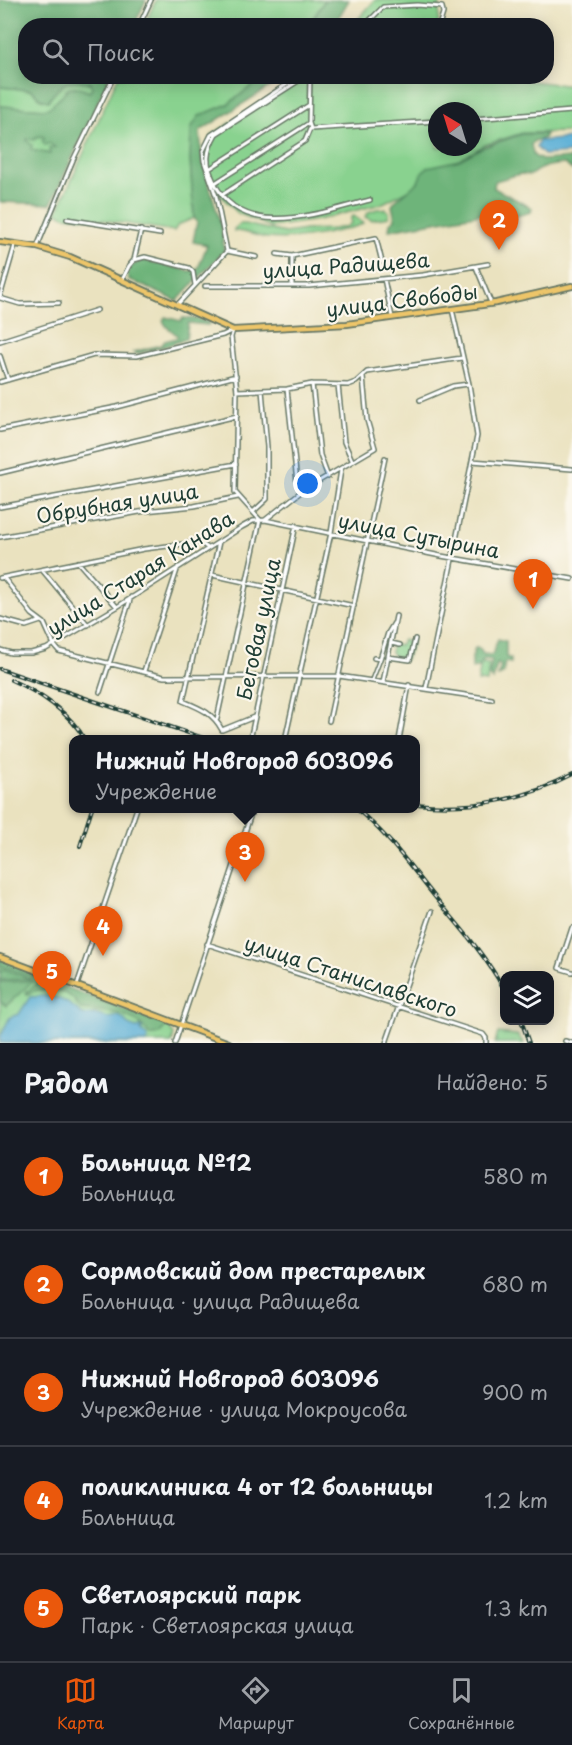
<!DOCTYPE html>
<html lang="ru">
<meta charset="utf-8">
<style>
:root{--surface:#171b24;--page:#20242c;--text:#f1f3f6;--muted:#9ea1a6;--line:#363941;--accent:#ea580c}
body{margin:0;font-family:"Playpen Sans",sans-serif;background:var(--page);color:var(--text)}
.controls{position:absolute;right:18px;bottom:18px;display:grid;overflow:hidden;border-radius:12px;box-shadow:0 3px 15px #0003}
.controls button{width:54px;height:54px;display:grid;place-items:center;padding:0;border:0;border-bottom:2px solid var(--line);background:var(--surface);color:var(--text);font:30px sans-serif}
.compass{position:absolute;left:428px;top:102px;width:54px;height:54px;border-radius:50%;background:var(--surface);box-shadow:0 3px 15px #0003;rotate:322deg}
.you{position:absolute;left:308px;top:484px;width:21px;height:21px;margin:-15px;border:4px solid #fff;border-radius:50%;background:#1a73e8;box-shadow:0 0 0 9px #1a73e833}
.badge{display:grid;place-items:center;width:39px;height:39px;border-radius:50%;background:var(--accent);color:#fff;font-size:20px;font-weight:700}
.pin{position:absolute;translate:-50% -50px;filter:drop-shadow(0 2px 3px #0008)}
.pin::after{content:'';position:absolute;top:32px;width:21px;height:18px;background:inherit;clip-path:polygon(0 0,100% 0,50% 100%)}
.popup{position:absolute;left:69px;top:735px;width:351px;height:78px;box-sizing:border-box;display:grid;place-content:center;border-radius:12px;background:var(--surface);filter:drop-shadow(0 2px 4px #0005);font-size:20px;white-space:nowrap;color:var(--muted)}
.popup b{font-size:22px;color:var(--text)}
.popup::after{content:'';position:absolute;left:50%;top:100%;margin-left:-12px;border:12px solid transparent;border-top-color:var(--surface)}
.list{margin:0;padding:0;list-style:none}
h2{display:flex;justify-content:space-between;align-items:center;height:78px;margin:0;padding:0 24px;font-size:26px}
h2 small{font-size:20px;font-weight:400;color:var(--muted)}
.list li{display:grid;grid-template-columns:39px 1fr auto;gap:18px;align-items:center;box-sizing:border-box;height:108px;padding:0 24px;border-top:2px solid var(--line)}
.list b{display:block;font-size:22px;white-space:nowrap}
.list p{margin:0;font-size:20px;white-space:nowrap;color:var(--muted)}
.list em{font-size:20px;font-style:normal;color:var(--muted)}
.icon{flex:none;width:33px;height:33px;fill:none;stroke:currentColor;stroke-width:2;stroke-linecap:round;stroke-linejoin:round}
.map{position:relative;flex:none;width:572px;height:1043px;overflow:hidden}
.search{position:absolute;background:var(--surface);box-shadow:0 3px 15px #0003;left:18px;right:18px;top:18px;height:66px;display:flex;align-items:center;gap:15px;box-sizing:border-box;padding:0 21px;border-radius:24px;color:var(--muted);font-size:22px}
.sheet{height:618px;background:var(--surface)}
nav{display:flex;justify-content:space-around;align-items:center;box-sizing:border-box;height:84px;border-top:2px solid var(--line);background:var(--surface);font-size:16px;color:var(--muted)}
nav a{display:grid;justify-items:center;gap:3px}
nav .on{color:var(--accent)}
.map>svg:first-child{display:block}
.green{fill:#89d28f;stroke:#548862;stroke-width:1.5;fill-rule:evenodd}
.forest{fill:#6eb47a;stroke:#467857;stroke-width:1.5;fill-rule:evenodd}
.water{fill:#5aafd6;stroke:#3c7685;stroke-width:1.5}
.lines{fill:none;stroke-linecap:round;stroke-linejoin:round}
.minor-casing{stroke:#667765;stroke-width:6}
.major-casing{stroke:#667765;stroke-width:8}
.minor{stroke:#fff;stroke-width:3}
.major{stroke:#edc569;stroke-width:4.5}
.rail-casing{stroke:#1f3d34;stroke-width:4}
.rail{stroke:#fbf7ec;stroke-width:1.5;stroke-dasharray:4.5;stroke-linecap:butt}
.labels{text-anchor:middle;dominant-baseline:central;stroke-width:4.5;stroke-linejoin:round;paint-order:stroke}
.street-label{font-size:20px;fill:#1f3d34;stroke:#fbf7ec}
</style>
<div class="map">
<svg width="572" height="1043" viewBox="0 0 572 1043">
<rect width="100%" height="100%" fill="#fbf7ec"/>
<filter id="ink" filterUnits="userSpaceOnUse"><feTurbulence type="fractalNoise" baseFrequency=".0167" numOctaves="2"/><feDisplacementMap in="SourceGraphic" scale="12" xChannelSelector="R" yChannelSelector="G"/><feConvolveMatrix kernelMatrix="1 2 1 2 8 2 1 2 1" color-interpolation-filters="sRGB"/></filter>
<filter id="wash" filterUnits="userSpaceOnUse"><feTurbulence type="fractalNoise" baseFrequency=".008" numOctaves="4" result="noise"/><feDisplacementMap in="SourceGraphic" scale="24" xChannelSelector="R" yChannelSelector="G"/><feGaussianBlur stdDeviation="1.35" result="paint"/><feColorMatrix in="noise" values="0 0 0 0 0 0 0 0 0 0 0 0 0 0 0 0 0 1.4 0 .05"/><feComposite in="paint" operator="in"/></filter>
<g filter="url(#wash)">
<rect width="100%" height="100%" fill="#eae2bf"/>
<path class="green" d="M156,0H325L309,25L144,26Z
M375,0H440L438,25L352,26Z
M490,76L572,86V132L522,133L484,145L417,186L381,204L318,220L271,227L238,213L217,192L208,171L205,159L207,146L213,134L303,77ZM437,111H473V147H437Z
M118,77H264L228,104L199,116L192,128L190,159L194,218L178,225L174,231L103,220L64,216L57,212Z
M74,80L90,83L93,87L90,92C54,79 71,102 46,109L0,106V87L32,90L41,99L48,101L61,85Z
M42,136L56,147L51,154L31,150L26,141L27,139Z
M377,209H386L389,212V217L371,220L365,217L369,212Z
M354,216L363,223L358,226C328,234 299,241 267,238C256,236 246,231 234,231V229L240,224H245L285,233L306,230L333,229L345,227L351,223V217Z
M403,640L413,642L406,659L394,656L391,652L392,645H400Z
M481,663L489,664L487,682L478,681Z
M0,963L167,1025L174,1035L172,1043H0Z
M498,1033L517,1035L524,1043H495Z"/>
<path class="forest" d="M0,0H146L134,25L26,26V76L109,77L51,204L0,202V106L46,109C57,106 65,85 76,87C80,88 85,91 90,92L92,87L90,83C68,77 61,84 48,101L41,99L32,90L0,87ZM42,136L45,138L42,140L45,145L49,143L55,147L49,148L50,154L31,150L32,145L27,141V139L35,140L36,137Z
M325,0H349L334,25H309Z
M264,77H285L200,131L202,160L222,229L224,251L177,301L128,279L127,274L131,266L143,260L190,271L198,269L207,245L193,242L197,222L194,218L190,159L191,128L199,116L228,104Z
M522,134H546L544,138L534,141L531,145L534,156L542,160L572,158V170L565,164C552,165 541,166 531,175L520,174L495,181L494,188L532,208L531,212L509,218H502L497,211L389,230L390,223L395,219L392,206L394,202L418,182L422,172L428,167L459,160L481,148Z
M165,317L181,321L183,318L198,319L210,323L208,325L188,323L186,339L166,346L136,354L133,352L161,345L165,341L177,338V335L167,327L163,321Z
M498,639L506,641V657L511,659V663L505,662L503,674L498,676L501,665L497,664L493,680L489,676L492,660L484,659L479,667L472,668V657L475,648H479L483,654L492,655Z
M0,959L35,971V978L3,966L0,967Z
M4,969L31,979L0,980V971Z
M39,977L167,1025L159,1034L150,1036C134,1009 107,1013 81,1009C78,1006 75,1000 71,997C59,988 40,987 27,994L26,992L37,984Z
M33,981L6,1006L0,1001V982Z"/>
<path class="water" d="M572,138V152L570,153L544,155L536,147L539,141Z
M46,996C61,997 72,1005 83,1015L94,1014L108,1018L119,1016L124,1019L128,1025L136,1028L143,1027L141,1030L148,1038L146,1043H0V1037L10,1017L19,1014L30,997Z"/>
</g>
<g filter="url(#ink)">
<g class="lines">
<defs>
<path id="minor" d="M139,26L151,0
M364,26L383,7L417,5L442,7L443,13L439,26
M306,76L216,134C206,151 205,163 214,182C243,243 321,212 370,200
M310,76L309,123L311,129L437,121
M473,119L572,111
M209,169L309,105
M215,183L309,123
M222,195L305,141L310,129
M67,219L160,234
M37,247L73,160L114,76
M227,251L256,257
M277,254L292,256L376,238L382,262
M134,260L145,257L189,268L193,272L195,285
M476,267L491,303
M384,279L392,317
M122,280L129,266L134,260L141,230
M205,286H309L423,275L488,264
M292,286V256
M0,297L15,245
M0,298L20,304L59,303
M177,305L227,251L216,196L204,161L203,151L211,135L299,76
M233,330L231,337L237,391L235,492L260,520
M0,341L97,310
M0,356L8,380
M0,382L94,355L137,356L223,335L233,330
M312,384L320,455L328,477
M338,385L344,442L352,460
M287,389L296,473L297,482L302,491
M237,391L287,389L312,384L348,385L356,382L367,372L462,358
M420,400L453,386L469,384
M0,430L117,407L236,376
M472,461L572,469
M0,473L237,416
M0,507L236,464
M254,511L267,499V447L262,390
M265,520L302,491L375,448L367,420L363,377
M0,537L145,511L194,506L238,497
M219,542L183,701C200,708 213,713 222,730L254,717
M78,562L117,607
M43,571L88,625
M212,575L354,606
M0,578L144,549L199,542L208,548
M4,578L32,614L44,623L54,645L59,651L164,677L339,676L492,699
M0,619L26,626L41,621
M391,643L400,645
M0,650L11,653H31L46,649L117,607L242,527L253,521L265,520L441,556L572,579
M388,657L410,660L415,639
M374,658L380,659L388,633L394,623
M144,671L178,567
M372,680L380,659
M383,682L396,616
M426,688L477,436L469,384L452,309
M100,692L131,597
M217,719L260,520
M329,721L385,458
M250,740L296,525
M285,740L331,533L341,470
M399,740L409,685
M572,928L559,968L572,972
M207,944L483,1034L486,1038V1043
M77,985L137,808
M565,1041L572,1043
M175,1043L253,808
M386,1043L432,911"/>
<path id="major" d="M0,242L37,247L70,257L233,330L347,324L496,303L572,286
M0,957L229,1043"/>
</defs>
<use href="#minor" class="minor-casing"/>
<use href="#major" class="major-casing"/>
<use href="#minor" class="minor"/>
<use href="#major" class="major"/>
<defs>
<path id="rail" d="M0,669L209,740
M11,680C38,692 71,713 85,740
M416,804C468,810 525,800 572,775
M355,808C387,833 410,866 435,897C460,927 485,955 504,989
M80,846L92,808
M521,1020L529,1043"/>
</defs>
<use href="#rail" class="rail-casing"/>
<use href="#rail" class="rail"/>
</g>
</g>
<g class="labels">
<g class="street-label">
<text transform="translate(346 265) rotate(-4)">улица Радищева</text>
<text transform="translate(402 300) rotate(-7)">улица Свободы</text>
<text transform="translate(117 503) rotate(-9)">Обрубная улица</text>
<text transform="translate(419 535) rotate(11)">улица Сутырина</text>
<text transform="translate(140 573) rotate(-32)">улица Старая Канава</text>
<text transform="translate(258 629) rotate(-78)">Беговая улица</text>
<text transform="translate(351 976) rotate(18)">улица Станиславского</text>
</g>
</g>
</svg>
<div class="controls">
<button><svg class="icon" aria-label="layers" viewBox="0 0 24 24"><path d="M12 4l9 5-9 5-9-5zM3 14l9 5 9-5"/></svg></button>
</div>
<svg class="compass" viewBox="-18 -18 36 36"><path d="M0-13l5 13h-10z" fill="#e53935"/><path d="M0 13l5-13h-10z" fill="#9ea1a6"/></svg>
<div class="you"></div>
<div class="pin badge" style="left:533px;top:609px">1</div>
<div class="pin badge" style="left:499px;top:250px">2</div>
<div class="pin badge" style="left:245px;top:882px">3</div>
<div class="popup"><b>Нижний Новгород 603096</b>Учреждение</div>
<div class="pin badge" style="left:103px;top:956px">4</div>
<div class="pin badge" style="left:52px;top:1001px">5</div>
<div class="search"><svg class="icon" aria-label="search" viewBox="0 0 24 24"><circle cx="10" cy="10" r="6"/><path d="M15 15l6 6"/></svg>Поиск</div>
</div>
<section class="sheet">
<h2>Рядом<small>Найдено: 5</small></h2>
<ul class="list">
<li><span class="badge">1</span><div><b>Больница №12</b><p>Больница</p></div><em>580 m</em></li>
<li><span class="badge">2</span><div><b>Сормовский дом престарелых</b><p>Больница · улица Радищева</p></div><em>680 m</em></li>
<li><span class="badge">3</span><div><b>Нижний Новгород 603096</b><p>Учреждение · улица Мокроусова</p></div><em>900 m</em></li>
<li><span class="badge">4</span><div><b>поликлиника 4 от 12 больницы</b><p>Больница</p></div><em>1.2 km</em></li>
<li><span class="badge">5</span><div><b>Светлоярский парк</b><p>Парк · Светлоярская улица</p></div><em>1.3 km</em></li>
</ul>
</section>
<nav>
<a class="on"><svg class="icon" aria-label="map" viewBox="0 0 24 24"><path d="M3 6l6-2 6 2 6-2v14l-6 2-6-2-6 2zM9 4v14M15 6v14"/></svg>Карта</a>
<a><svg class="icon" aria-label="directions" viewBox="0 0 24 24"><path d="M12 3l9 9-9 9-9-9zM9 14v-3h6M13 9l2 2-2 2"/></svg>Маршрут</a>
<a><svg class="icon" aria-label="saved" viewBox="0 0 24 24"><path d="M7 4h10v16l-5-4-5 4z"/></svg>Сохранённые</a>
</nav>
